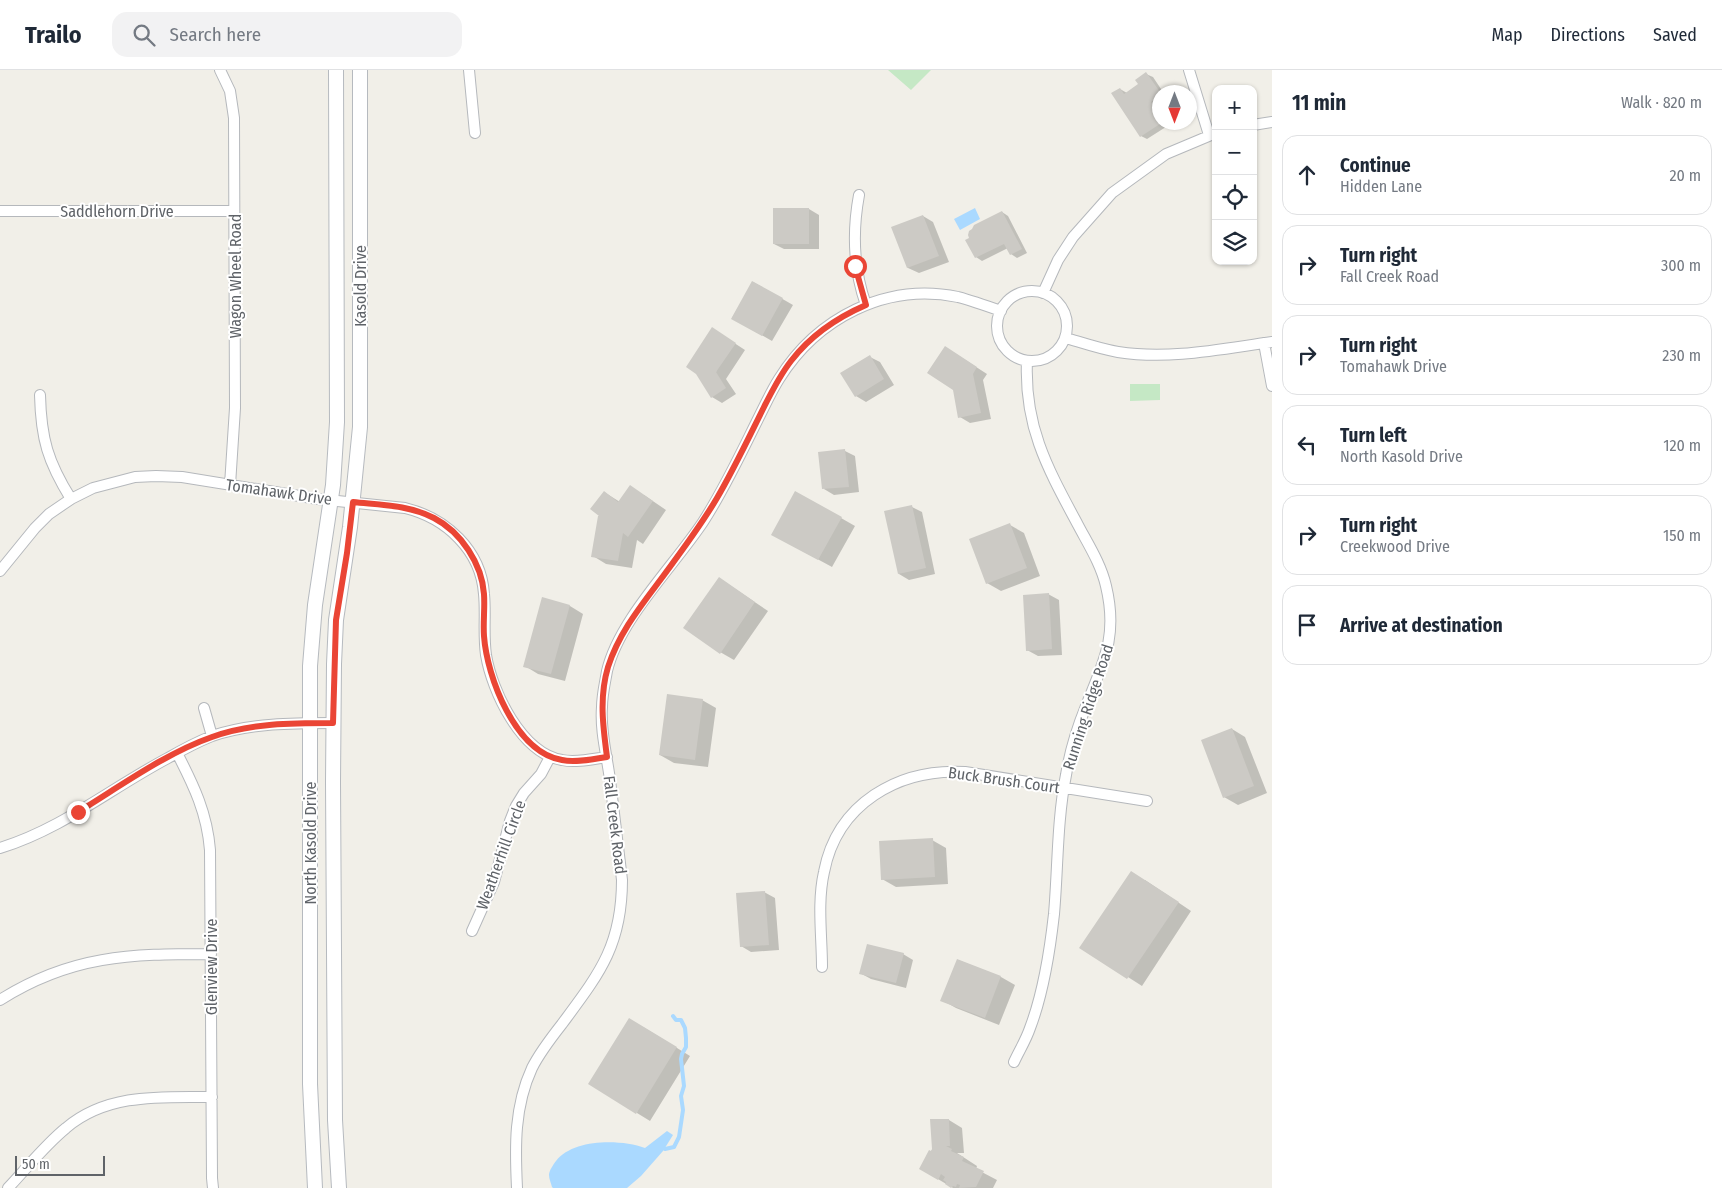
<!DOCTYPE html>
<meta charset="utf-8">
<style>
:root{--surface:#fff;--page:#f2f2f3;--text:#1f2937;--muted:#747a83;--line:#e0e1e3}
body{margin:0;font-family:"Fira Sans Condensed",sans-serif;background:var(--page);color:var(--text)}
.controls{position:absolute;right:15px;top:15px;display:grid;overflow:hidden;border-radius:10px;box-shadow:0 1px 4px #0004}
.controls button{width:45px;height:45px;display:grid;place-items:center;padding:0;border:0;border-bottom:1px solid var(--line);background:var(--surface);color:var(--text);font:25px sans-serif}
.compass{position:absolute;left:1152px;top:15px;width:45px;height:45px;border-radius:50%;background:var(--surface);box-shadow:0 1px 4px #0004;rotate:180deg}
.scale{position:absolute;left:15px;bottom:12px;width:90px;box-sizing:border-box;padding-left:5px;border:2px solid #5f6368;border-top:0;font-size:14px;line-height:18px;white-space:nowrap;color:#5f6368;-webkit-text-stroke:4px #fff;paint-order:stroke}
.stop{position:absolute;width:15px;height:15px;margin:-11px;border:4px solid #ea4535;border-radius:50%;background:#fff}
.stop.end{background:#ea4535;border-color:#fff;box-shadow:0 1px 5px #0008}
.list{margin:0;padding:0;list-style:none}
h2{display:flex;justify-content:space-between;align-items:center;height:65px;margin:0;padding:0 20px;font-size:21px}
h2 small{font-size:16px;font-weight:400;color:var(--muted)}
.list li{display:grid;grid-template-columns:32px 1fr auto;gap:15px;align-items:center;box-sizing:border-box;height:80px;margin:0 10px 10px;padding:0 10px;border:1px solid var(--line);border-radius:15px}
.list b{display:block;font-size:19px;white-space:nowrap}
.list p{margin:0;font-size:16px;white-space:nowrap;color:var(--muted)}
.list em{font-size:16px;font-style:normal;color:var(--muted)}
.icon{flex:none;width:28px;height:28px;fill:none;stroke:currentColor;stroke-width:2;stroke-linecap:round;stroke-linejoin:round}
.map{position:relative;flex:none;width:1272px;height:1118px;overflow:hidden}
header{display:flex;align-items:center;gap:30px;box-sizing:border-box;height:70px;padding:0 25px;background:var(--surface);border-bottom:1px solid var(--line)}
header strong{font-size:24px}
nav{display:flex;gap:28px;margin-inline-start:auto;font-size:18px}
.search{width:350px;height:45px;background:var(--page);display:flex;align-items:center;gap:12px;box-sizing:border-box;padding:0 18px;border-radius:15px;color:var(--muted);font-size:19px}
main{display:flex}
aside{flex:1;background:var(--surface)}
.map>svg:first-child{display:block}
.green{fill:#c5e8c5}
.water{fill:#aad9ff}
.shadow{fill:#0003}
.lines{fill:none;stroke-linecap:round;stroke-linejoin:round}
.stream{stroke:#aad9ff;stroke-width:4}
.building{fill:#cccac5}
.minor-casing{stroke:#b5b8bc;stroke-width:12}
.secondary-casing{stroke:#b6babf;stroke-width:16}
.minor{stroke:#fff;stroke-width:10}
.secondary{stroke:#fff;stroke-width:14}
.route{stroke:#ea4535;stroke-width:6}
.labels{text-anchor:middle;dominant-baseline:central;stroke-width:4;stroke-linejoin:round;paint-order:stroke}
.street-label{font-size:16px;fill:#5f6368;stroke:#fff}
</style>
<header>
<strong>Trailo</strong>
<div class="search"><svg class="icon" aria-label="search" viewBox="0 0 24 24"><circle cx="10" cy="10" r="6"/><path d="M15 15l6 6"/></svg>Search here</div>
<nav><a>Map</a><a>Directions</a><a>Saved</a></nav>
</header>
<main>
<div class="map">
<svg width="1272" height="1118" viewBox="0 0 1272 1118">
<rect width="100%" height="100%" fill="#f1efe8"/>
<path class="green" d="M888,0H931L911,20Z
M1130,314H1160V330L1130,331Z"/>
<path class="water" d="M975,138L980,149L960,160L954,149Z
M667,1061L673,1065L663,1081L641,1106L627,1118H553L552,1117C551,1113 549,1109 549,1105C549,1101 553,1095 556,1091C573,1069 620,1069 645,1078Z"/>
<path class="shadow" d="M1146,4L1153,7L1163,22H1160V34L1156,36L1160,40V52H1168L1169,55L1147,69L1141,66L1120,19L1127,23L1140,14Z
M809,139L819,145V179H784L774,174Z
M1002,142L1008,146L1027,183L1017,188L1011,184L1008,178L982,191L976,187L971,168Z
M923,146L933,152L949,192L919,203L908,198L893,158Z
M753,212L793,235L772,271L732,248Z
M722,265L745,280L726,309L736,324L722,333L712,327Z
M956,284L987,304L983,310L991,349L970,353L960,347Z
M870,287L880,292L894,315L866,332L856,326Z
M845,381L855,386L859,422L834,425L824,419Z
M604,422L620,432L644,425L666,440L643,474L637,470L632,498L606,494L593,486Z
M912,437L922,442L935,504L909,510L899,504Z
M841,448L855,456L832,497L786,472Z
M1010,455L1024,463L1040,506L1001,521L987,513Z
M719,508L768,541L734,590L720,582Z
M1048,524L1059,530L1062,585L1038,586L1027,580Z
M543,529L570,536L583,544L565,611L538,604L525,596Z
M702,630L716,638L708,697L674,693L660,685Z
M1232,659L1245,667L1267,723L1238,735L1224,727Z
M932,770L946,778L948,814L896,817L882,809Z
M1145,810L1191,841L1142,916L1081,877Z
M764,822L775,828L779,880L751,882L741,876Z
M903,884L913,890L906,918L871,909L860,903Z
M958,890L1001,907L1015,915L999,955L956,938L942,930Z
M643,957L690,986L650,1051L637,1043Z
M949,1050L962,1058L964,1083H957L977,1096L976,1099L997,1110L993,1118H953L921,1099Z"/>
<g class="lines">
<path class="stream" d="M665,1079L674,1077L679,1067L683,1040L681,1026L684,1016L681,989L682,984L686,977V968L685,958L681,950H676L673,946"/>
</g>
<path class="building" d="M1146,2L1160,22V26L1151,32L1160,45V54L1140,67L1111,23L1120,18L1124,24L1138,14L1135,10Z
M773,138H809V174H773Z
M1002,141L1022,179L1010,185L1004,174L975,188L965,170L969,168L968,165L969,161L972,159L974,155Z
M923,145L939,186L907,198L891,157Z
M752,211L783,228L762,266L731,249Z
M712,257L736,273L716,302L726,318L711,328L696,304L686,297Z
M945,276L977,297L973,304L981,343L958,348L953,320L927,303Z
M870,285L884,309L855,327L840,303Z
M845,379L849,417L822,419L818,382Z
M630,415L653,431L628,467L623,463L618,491L591,487L598,446H599L590,439L604,421L618,432Z
M795,421L842,447L818,490L771,465Z
M912,435L926,498L898,504L884,441Z
M1010,453L1027,498L986,514L969,469Z
M719,507L755,532L720,584L683,558Z
M1049,523L1052,579L1026,581L1023,525Z
M542,527L570,535L551,604L523,597Z
M667,624L703,629L695,690L659,685Z
M1232,658L1254,716L1223,728L1201,670Z
M933,768L935,807L881,810L879,771Z
M1131,801L1179,832L1127,909L1079,878Z
M765,821L769,875L740,877L736,823Z
M867,874L904,883L896,913L859,904Z
M957,889L1001,906L985,948L940,931Z
M629,948L677,977L636,1044L588,1014Z
M930,1049H949L950,1076H946L952,1079L951,1081L964,1087L962,1091L984,1101L976,1117L959,1118L960,1115L957,1114L956,1117L953,1116L951,1118L945,1114L946,1112L943,1110L945,1107L941,1104L938,1110L919,1099L929,1080L931,1081L932,1079Z"/>
<g class="lines">
<defs>
<path id="minor" d="M220,0L230,21L234,48L235,338L230,415
M469,0L475,63
M1189,0L1209,65
M1253,55L1272,52
M859,125C852,163 853,198 866,235
M0,141H234
M997 256a35 35 0 1 1 70 0a35 35 0 1 1-70 0Z
M1043,223L1058,190L1073,167L1112,123L1166,84L1216,63
M1066,268C1083,273 1100,279 1118,282C1170,290 1221,279 1272,272
M1264,273L1272,316
M40,325C41,369 48,392 71,429
M0,501L35,458L49,444L71,429L93,418L135,407L156,406L182,407L318,429L405,438C446,448 481,480 484,524C486,544 483,564 486,585C492,621 521,683 562,690C576,693 593,689 607,687
M204,638L212,666
M177,683C194,716 207,743 210,780L212,1108L213,1118
M0,778C62,759 111,718 168,688C182,680 197,672 212,666C251,653 293,653 333,653
M472,861L494,812L510,751L516,736L524,723L541,704L550,687
M822,897C822,866 817,833 824,802C837,734 898,698 965,702L1147,731
M0,930C71,885 130,884 211,884
M1014,992C1019,981 1026,970 1030,958C1043,924 1050,880 1054,844C1058,798 1057,750 1066,705C1070,681 1077,658 1086,636C1104,591 1118,566 1106,516C1101,494 1088,474 1078,455C1048,399 1024,357 1027,291
M8,1118C27,1098 45,1075 66,1058C107,1023 161,1027 212,1027
M517,1118C515,1077 514,1037 532,998C540,982 551,968 562,954C599,904 622,876 622,810C618,777 614,743 610,710C607,686 600,661 602,637C602,625 605,613 607,601C619,550 673,497 703,452C725,418 742,381 760,345C766,333 772,320 779,309C817,248 886,212 958,227C973,231 987,236 1001,241"/>
<path id="secondary" d="M315,1118L310,1014V596L315,535L333,415L337,352L336,0
M339,1118L335,1050L333,712L334,594L336,550L350,457L360,357V0"/>
</defs>
<use href="#minor" class="minor-casing"/>
<use href="#secondary" class="secondary-casing"/>
<use href="#minor" class="minor"/>
<use href="#secondary" class="secondary"/>
</g>
<g class="lines">
<path class="route" d="M78,742C119,717 166,683 212,667C250,653 293,653 333,653L336,550L347,483L353,432C380,435 409,435 434,448C461,462 482,494 484,524C485,538 483,552 484,566C487,607 515,682 562,690C576,693 593,689 607,687C603,657 599,627 608,597C619,563 640,537 661,509C680,483 700,457 717,428C734,399 749,367 764,337C772,321 780,305 791,291C811,265 836,248 866,235L855,196"/>
</g>
<g class="labels">
<g class="street-label">
<text x="117" y="141">Saddlehorn Drive</text>
<text transform="translate(235 206) rotate(-90)">Wagon Wheel Road</text>
<text transform="translate(360 216) rotate(-90)">Kasold Drive</text>
<text transform="translate(279 422) rotate(8)">Tomahawk Drive</text>
<text transform="translate(1088 637) rotate(-72)">Running Ridge Road</text>
<text transform="translate(1004 710) rotate(8)">Buck Brush Court</text>
<text transform="translate(615 755) rotate(83)">Fall Creek Road</text>
<text transform="translate(310 773) rotate(-90)">North Kasold Drive</text>
<text transform="translate(501 785) rotate(-70)">Weatherhill Circle</text>
<text transform="translate(211 897) rotate(-90)">Glenview Drive</text>
</g>
</g>
</svg>
<div class="controls">
<button>+</button>
<button>−</button>
<button><svg class="icon" aria-label="locate" viewBox="0 0 24 24"><circle cx="12" cy="12" r="6"/><path d="M12 2v4M12 18v4M2 12h4M18 12h4"/></svg></button>
<button><svg class="icon" aria-label="layers" viewBox="0 0 24 24"><path d="M12 4l9 5-9 5-9-5zM3 14l9 5 9-5"/></svg></button>
</div>
<svg class="compass" viewBox="-18 -18 36 36"><path d="M0-13l5 13h-10z" fill="#e53935"/><path d="M0 13l5-13h-10z" fill="#747a83"/></svg>
<div class="scale">50 m</div>
<div class="stop" style="left:855px;top:196px"></div>
<div class="stop end" style="left:78px;top:742px"></div>
</div>
<aside>
<h2>11 min<small>Walk · 820 m</small></h2>
<ul class="list">
<li><svg class="icon" aria-label="ahead" viewBox="0 0 24 24"><path d="M12 20V5M6 11l6-6 6 6"/></svg><div><b>Continue</b><p>Hidden Lane</p></div><em>20 m</em></li>
<li><svg class="icon" aria-label="right" viewBox="0 0 24 24"><path d="M7 20v-9h11M14 6l5 5-5 5"/></svg><div><b>Turn right</b><p>Fall Creek Road</p></div><em>300 m</em></li>
<li><svg class="icon" aria-label="right" viewBox="0 0 24 24"><path d="M7 20v-9h11M14 6l5 5-5 5"/></svg><div><b>Turn right</b><p>Tomahawk Drive</p></div><em>230 m</em></li>
<li><svg class="icon" aria-label="left" viewBox="0 0 24 24"><path d="M17 20v-9H6M10 6l-5 5 5 5"/></svg><div><b>Turn left</b><p>North Kasold Drive</p></div><em>120 m</em></li>
<li><svg class="icon" aria-label="right" viewBox="0 0 24 24"><path d="M7 20v-9h11M14 6l5 5-5 5"/></svg><div><b>Turn right</b><p>Creekwood Drive</p></div><em>150 m</em></li>
<li><svg class="icon" aria-label="arrive" viewBox="0 0 24 24"><path d="M6 21V4h12l-3 4 3 4H6"/></svg><div><b>Arrive at destination</b></div></li>
</ul>
</aside>
</main>
